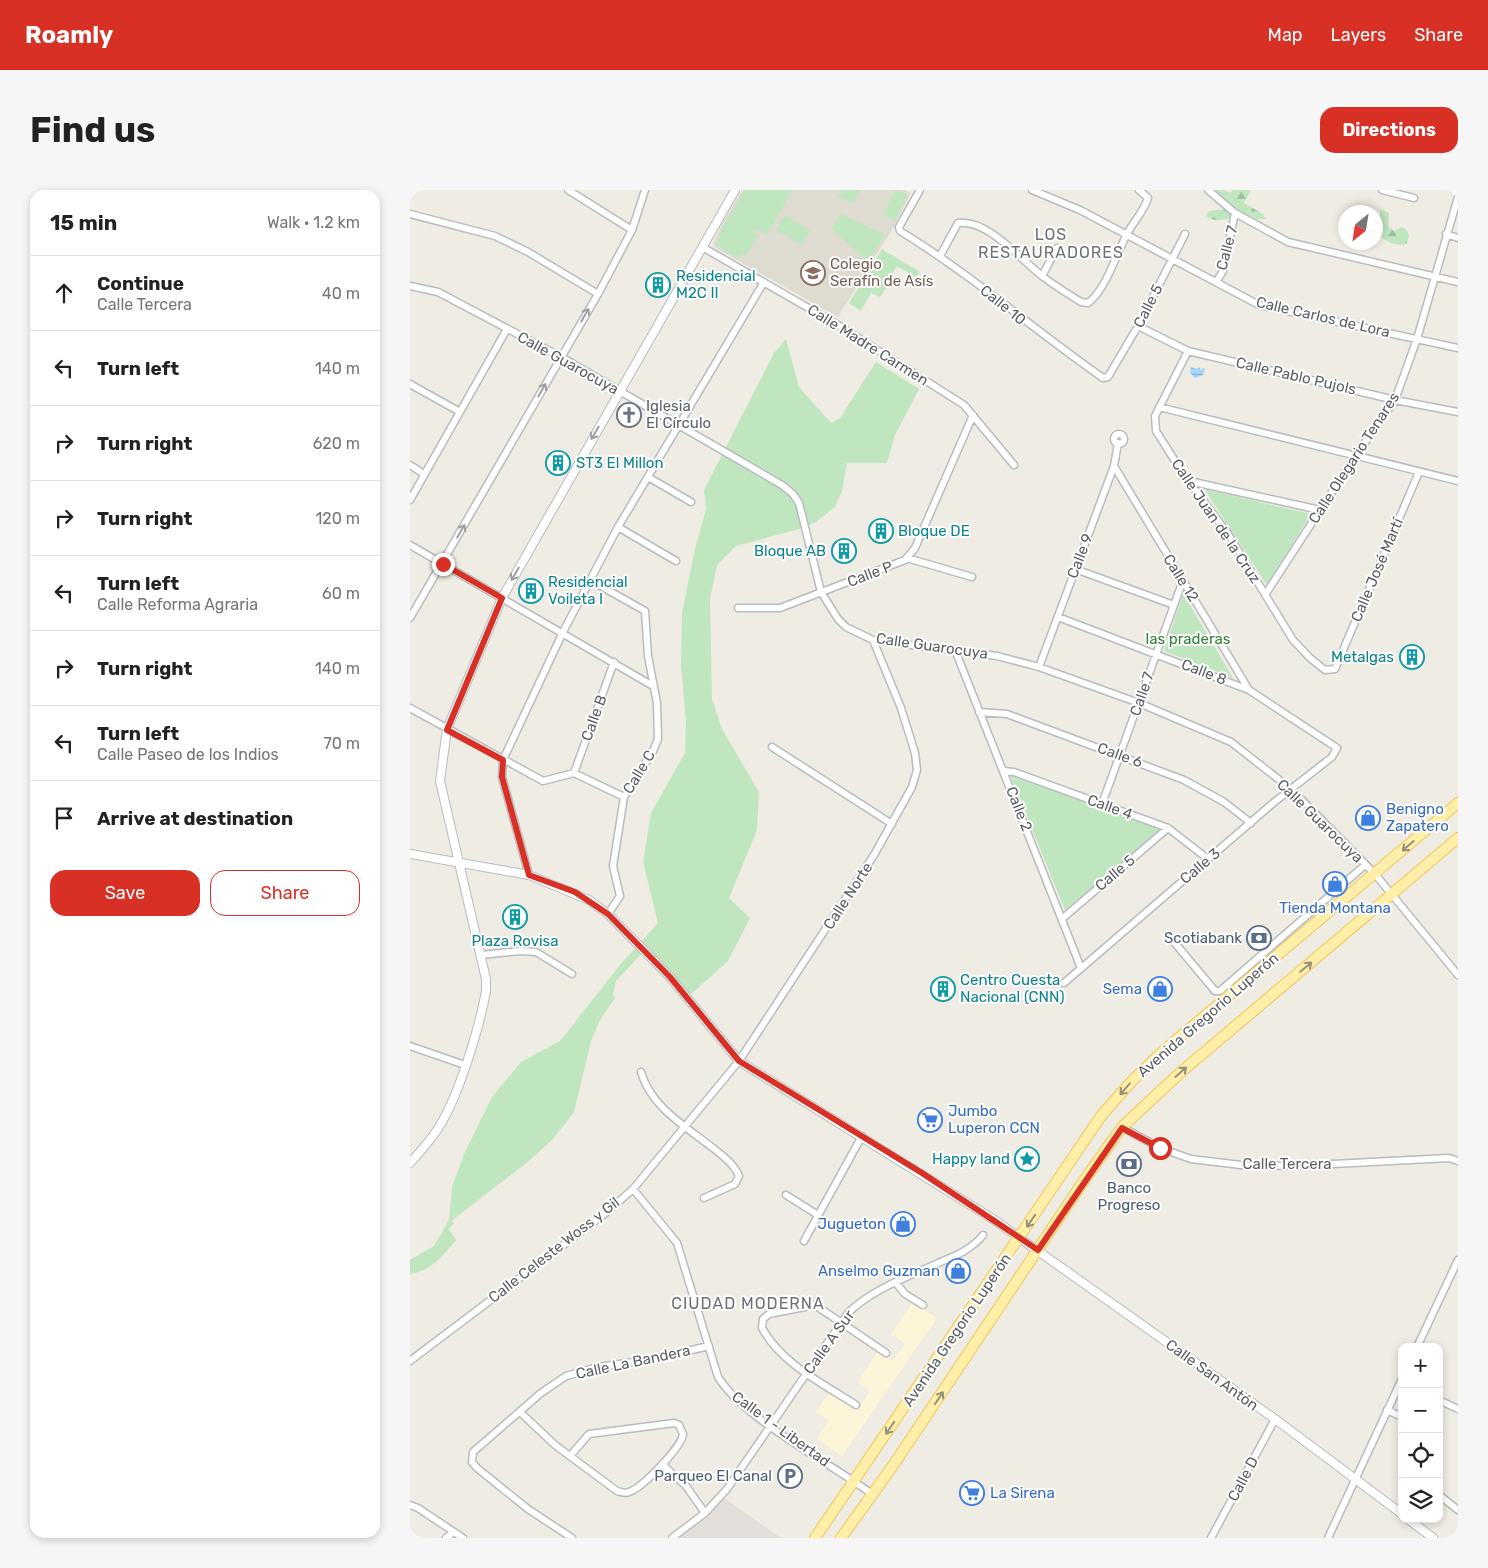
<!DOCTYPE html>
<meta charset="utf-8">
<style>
:root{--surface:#fff;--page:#f6f6f6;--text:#222;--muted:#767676;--line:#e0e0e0;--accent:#d93025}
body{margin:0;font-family:Rubik,sans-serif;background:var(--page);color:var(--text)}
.controls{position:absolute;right:15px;bottom:15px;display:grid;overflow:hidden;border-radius:10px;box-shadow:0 2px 8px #0003}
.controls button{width:45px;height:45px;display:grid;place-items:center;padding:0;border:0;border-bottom:1px solid var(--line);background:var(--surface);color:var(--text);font:25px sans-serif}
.compass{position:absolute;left:928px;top:15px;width:45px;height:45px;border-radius:50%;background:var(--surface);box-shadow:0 2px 8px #0003;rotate:210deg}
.stop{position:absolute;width:15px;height:15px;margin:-11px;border:4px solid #d93025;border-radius:50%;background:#fff}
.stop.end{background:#d93025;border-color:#fff;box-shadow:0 1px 5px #0008}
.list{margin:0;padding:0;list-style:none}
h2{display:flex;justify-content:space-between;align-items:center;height:65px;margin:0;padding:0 20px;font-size:21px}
h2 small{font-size:16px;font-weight:400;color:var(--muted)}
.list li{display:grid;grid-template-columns:32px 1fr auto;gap:15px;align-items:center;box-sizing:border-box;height:75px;padding:0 20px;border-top:1px solid var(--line)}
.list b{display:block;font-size:19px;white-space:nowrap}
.list p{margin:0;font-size:16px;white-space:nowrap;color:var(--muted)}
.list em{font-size:16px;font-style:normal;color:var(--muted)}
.actions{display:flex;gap:10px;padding:15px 20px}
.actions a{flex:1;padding:11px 0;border:1px solid var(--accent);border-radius:15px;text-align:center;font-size:18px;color:var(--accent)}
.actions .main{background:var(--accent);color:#fff}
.icon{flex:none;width:28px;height:28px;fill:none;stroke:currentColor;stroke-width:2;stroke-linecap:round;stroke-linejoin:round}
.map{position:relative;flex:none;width:1048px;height:1348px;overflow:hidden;border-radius:15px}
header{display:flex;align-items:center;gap:30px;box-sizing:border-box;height:70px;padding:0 25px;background:var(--accent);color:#fff}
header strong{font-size:24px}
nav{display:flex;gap:28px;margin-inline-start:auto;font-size:18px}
.intro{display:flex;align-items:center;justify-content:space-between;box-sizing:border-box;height:120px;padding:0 30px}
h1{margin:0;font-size:35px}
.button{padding:12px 22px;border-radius:15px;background:var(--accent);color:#fff;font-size:18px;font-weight:700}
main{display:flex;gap:30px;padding:0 30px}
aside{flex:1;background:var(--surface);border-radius:15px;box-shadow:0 2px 8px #0003}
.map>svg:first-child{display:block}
.commercial{fill:#fef5d9}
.industrial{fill:#e2dfdb}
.education{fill:#dedbd1}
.green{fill:#c0e6bf}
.forest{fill:url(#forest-firs)}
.water{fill:url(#water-rules)}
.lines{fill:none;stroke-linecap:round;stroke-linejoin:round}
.minor-casing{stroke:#b8bbc0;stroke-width:9}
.tertiary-casing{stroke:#b8bbc0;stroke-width:10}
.primary-casing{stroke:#f2c558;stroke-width:12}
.minor{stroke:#fff;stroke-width:6}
.tertiary{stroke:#fff;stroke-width:8}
.primary{stroke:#ffefa8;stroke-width:10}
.oneway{stroke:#9d9fa2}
.oneway2{stroke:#94917c}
.route{stroke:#d93025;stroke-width:6}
.labels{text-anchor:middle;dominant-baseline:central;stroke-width:4;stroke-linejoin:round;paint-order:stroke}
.street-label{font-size:15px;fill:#5b5f64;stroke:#fff}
.education-label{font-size:15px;fill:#785e54;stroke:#fff;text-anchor:start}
.culture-label{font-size:15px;fill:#0d838f;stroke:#fff;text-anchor:start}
.worship-label{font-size:15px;fill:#5b616d;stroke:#fff;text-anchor:start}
.park-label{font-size:15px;fill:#338336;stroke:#fff}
.shop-label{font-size:15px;fill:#366cbe;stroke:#fff;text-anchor:start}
.service-label{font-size:15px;fill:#4e5e75;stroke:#fff;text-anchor:end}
.neighbourhood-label{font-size:16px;letter-spacing:1px;fill:#6c7176;stroke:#fff}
</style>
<header>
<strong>Roamly</strong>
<nav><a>Map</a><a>Layers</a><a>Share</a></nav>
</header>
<div class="intro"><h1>Find us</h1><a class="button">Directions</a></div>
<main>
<aside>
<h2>15 min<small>Walk · 1.2 km</small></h2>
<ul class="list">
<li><svg class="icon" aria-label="ahead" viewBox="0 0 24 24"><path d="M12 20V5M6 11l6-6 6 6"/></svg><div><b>Continue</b><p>Calle Tercera</p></div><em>40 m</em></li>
<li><svg class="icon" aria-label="left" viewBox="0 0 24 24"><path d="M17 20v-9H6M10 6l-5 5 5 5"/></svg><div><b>Turn left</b></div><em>140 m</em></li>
<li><svg class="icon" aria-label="right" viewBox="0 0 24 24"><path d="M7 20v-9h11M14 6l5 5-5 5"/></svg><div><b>Turn right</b></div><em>620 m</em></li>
<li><svg class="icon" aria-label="right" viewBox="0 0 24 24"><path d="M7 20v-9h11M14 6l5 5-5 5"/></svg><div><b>Turn right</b></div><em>120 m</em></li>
<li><svg class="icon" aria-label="left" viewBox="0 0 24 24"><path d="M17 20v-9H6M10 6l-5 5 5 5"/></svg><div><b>Turn left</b><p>Calle Reforma Agraria</p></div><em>60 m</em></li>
<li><svg class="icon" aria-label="right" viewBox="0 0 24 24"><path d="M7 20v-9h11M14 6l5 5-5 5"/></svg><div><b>Turn right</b></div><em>140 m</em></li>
<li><svg class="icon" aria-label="left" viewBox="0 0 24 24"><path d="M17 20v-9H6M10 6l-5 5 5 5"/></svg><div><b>Turn left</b><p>Calle Paseo de los Indios</p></div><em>70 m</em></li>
<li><svg class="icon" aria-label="arrive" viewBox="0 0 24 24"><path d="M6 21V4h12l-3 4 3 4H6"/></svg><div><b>Arrive at destination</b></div></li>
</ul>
<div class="actions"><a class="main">Save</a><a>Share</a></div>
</aside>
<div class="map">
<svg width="1048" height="1348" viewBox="0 0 1048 1348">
<defs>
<pattern id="forest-firs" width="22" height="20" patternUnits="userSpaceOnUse" patternTransform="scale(1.25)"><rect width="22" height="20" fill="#c0e6bf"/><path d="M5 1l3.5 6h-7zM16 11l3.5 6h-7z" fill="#9fbe9f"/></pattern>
<pattern id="water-rules" width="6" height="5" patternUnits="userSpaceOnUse" patternTransform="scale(1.25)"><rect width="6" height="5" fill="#a3d8ff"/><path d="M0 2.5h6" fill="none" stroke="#88b2d2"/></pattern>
</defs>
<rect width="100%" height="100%" fill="#eeece3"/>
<path class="commercial" d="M503,1112L527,1128L432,1266L407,1249L419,1230L406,1222L419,1203L448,1218L460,1201L447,1192L468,1162L482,1171L495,1154L481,1144Z"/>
<path class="industrial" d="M314,1308L371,1348H271L299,1326Z"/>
<path class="education" d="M332,0H495L501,3L483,38L428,127L304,57L303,53L314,30Z"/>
<path class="green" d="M335,0H382L358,44L345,39L343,42L348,45L336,66L331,63L328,68L306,55L312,38Z
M431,0H450L443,14L428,6Z
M485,0L498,5L485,31L473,25Z
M431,24L475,45L458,72L421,38Z
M375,25L400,40L392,55L366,40Z
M472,59L510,82L506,87L487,76L479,88L482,90L470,107L461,103L451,121L439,113Z
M376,149L389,197L421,233L430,228L466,172L509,199L485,245L477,273H437L432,301L425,317L406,332L389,339L326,356L307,375L300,409L302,509L312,539L349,602L347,640L319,708L340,728L318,771L279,806L235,760L206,791L203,805L205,808L190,830L181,851L164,922L143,949L120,970L41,1031L44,1033L39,1039L46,1050C33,1066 21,1081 0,1084V1070L24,1056L39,1030L42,997L54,964L82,907L111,872L150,851L210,775L248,733L233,672L241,623L275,563L276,532L271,475L272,423L284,363L296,319L294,300L364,163Z
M794,299L901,324L857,395Z
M773,404L775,407L823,488L754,461Z
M600,585L751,639L655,720Z"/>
<path class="forest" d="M800,0H814L820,3L822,0H841L834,13L853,24L856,29H847L833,22C821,28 808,35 796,26L799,21L818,19Z
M970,19L979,23L978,36L984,41L991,37L996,39L999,46L997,53C985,58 976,50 966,45V35L970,32Z"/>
<path class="water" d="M781,177L787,179L790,177V180L795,178L793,185L785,188L780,183Z"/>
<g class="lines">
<defs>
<path id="minor" d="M158,0L222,40
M510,0L489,37L490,41C562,85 624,140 693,188L698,187L728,136L775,44
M622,0L670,20L849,115L1048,158
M798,0L825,23L878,52L1048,92
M972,0L1004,8
M0,24L85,46L118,62L188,104
M1036,44L1048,48
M294,58L428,135L554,215L604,275
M530,66L548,33C578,29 610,69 632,86C645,96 658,104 671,112L678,113C696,100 707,62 718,42C725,30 734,21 738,8L729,0
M632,86L647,58
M806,92L813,81L825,23
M0,96L28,102L151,167L372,295L383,304L389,313L411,402L428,429L436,437L463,450L587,466L629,477L729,513L821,552L881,599L965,684L1048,785
M728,136L778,161L985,210L1048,222
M778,161L745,226L746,241L772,282L818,344L883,450L900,468L915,480L925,479L1009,282
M0,194L50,222
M749,217L1048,291
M704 249a5 5 0 1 1 10 0a5 5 0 1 1-10 0Z
M0,275L14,284
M704,276L839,500
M238,287L281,312
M779,291L910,320
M0,310L97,139
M208,337L266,371
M0,355L243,496
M497,368L562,387
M665,379L764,415
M180,390L235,421L238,466L247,513L248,549L243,561L214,607L203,676L210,706L198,724
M855,405L946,265L985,210L1007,149L1048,7
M328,418H370L495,370L505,358L563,225
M648,427L839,500L927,558L922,567L862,614L654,793
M0,428L188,104L222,40L235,0
M545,460L671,778
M629,477L704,276L708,253
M0,518L133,591L164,583L214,607
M569,522L597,524L774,590L814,612L841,633
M362,557L482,634
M593,581L604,582L758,638L798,669
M164,583L204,472
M692,614L772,393
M119,685L92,587L93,570L153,442L208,337L354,92
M653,728L758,638
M759,746L805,801H810L955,675
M71,765L110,761L126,762L162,784
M0,856L55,875
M231,882C241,917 275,936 303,958C313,966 324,974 329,986L325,994L294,1008
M712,937L750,958L781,969L831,975L884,976L1039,968L1048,971
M223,999L267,1053L308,1187C335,1230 419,1272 462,1304
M376,1005L408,1025
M394,1051L452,946
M486,1093L495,1104L513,1115
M1007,1157L1048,1070
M0,1171L197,1022L223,999L329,871L464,665L502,597L507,580L505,563L491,518L463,450
M1029,1212H1033L1048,1219
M446,1215C412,1193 372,1174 352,1138L353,1129L359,1124L405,1115L476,1163
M977,1220L992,1227
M110,1222L145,1255L207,1301C211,1302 215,1304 219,1302C232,1298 272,1257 273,1244L269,1235L264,1233L179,1244L160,1266
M252,1274L276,1296L295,1323
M1029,1305L1048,1320
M0,1315L8,1318L53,1348
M36,1348L44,1342
M162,1348L118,1319L67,1278L62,1272L63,1262L131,1203L156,1186L188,1177L238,1170L299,1156
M262,1348L295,1323L317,1299L438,1123C462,1099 498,1087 528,1073C545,1066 561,1060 573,1045
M801,1348L865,1229
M918,1348L992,1189"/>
<path id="tertiary" d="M0,664L119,685L179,710L198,724L260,787L329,871L583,1029L865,1229L992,1324
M0,973C10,962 21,950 29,937C49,905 69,839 76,801V789L30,591L37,539L92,408L325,0
M998,1329L1023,1348"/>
<path id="primary" d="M405,1348L691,926L720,893L752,862L1048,613
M431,1348L482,1277L675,989L712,937L771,882L1048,648"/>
</defs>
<use href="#minor" class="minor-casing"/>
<use href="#tertiary" class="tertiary-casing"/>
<use href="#primary" class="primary-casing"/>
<use href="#minor" class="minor"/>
<use href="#tertiary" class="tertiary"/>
<use href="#primary" class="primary"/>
</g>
<defs><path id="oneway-shaft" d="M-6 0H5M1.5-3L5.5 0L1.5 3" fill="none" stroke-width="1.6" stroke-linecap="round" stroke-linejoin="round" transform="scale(1.25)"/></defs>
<g class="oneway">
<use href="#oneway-shaft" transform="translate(175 125) rotate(-60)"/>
<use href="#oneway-shaft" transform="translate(132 200) rotate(-60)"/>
<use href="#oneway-shaft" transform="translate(185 243) rotate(120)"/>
<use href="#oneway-shaft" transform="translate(51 341) rotate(-60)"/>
<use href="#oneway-shaft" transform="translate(105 384) rotate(120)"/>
</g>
<g class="oneway2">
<use href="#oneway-shaft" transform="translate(998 656) rotate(139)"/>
<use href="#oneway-shaft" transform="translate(896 777) rotate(-40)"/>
<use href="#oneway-shaft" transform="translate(771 882) rotate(-42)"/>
<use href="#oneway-shaft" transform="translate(715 899) rotate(131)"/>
<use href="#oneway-shaft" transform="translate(621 1031) rotate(124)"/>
<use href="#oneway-shaft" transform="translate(529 1208) rotate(-56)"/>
<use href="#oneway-shaft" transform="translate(480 1238) rotate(124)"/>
</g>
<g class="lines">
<path class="route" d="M33,374L92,408L37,540L93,570L92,587L119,685L165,702L198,724L260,787L329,871L512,983L628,1060L712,938L750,958"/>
</g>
<defs>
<symbol id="school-ring" viewBox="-11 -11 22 22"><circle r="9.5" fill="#fff" stroke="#8d6e63" stroke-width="1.5"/><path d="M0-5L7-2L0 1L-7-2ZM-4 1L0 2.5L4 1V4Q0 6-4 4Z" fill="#8d6e63"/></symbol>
<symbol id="building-ring" viewBox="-11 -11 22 22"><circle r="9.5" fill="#fff" stroke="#0f9aa8" stroke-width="1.5"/><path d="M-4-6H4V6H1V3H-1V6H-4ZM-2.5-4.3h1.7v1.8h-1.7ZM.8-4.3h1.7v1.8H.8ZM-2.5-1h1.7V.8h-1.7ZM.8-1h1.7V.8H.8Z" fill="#0f9aa8"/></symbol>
<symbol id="church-ring" viewBox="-11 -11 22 22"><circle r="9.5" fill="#fff" stroke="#6b7280" stroke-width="1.5"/><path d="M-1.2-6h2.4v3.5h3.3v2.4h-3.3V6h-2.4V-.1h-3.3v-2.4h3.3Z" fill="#6b7280"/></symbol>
<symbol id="shop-ring" viewBox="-11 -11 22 22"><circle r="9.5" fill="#fff" stroke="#3f7fe0" stroke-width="1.5"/><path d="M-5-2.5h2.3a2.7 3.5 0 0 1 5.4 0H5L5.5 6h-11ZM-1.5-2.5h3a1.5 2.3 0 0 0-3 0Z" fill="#3f7fe0"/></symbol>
<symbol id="bank-ring" viewBox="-11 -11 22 22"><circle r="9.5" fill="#fff" stroke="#5c6f8a" stroke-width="1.5"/><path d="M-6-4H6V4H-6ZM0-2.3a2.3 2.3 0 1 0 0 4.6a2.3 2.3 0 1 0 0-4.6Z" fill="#5c6f8a"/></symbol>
<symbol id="supermarket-ring" viewBox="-11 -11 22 22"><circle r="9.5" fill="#fff" stroke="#3f7fe0" stroke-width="1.5"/><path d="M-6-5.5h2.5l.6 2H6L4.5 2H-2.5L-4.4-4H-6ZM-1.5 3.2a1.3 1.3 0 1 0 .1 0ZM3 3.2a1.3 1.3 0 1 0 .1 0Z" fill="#3f7fe0"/></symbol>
<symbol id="sight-ring" viewBox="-11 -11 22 22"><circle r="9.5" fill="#fff" stroke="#0f9aa8" stroke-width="1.5"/><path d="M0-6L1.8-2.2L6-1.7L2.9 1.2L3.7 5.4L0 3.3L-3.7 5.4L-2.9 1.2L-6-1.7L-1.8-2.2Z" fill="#0f9aa8"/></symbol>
<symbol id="parking-ring" viewBox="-11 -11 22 22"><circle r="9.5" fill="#fff" stroke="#5c6f8a" stroke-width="1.5"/><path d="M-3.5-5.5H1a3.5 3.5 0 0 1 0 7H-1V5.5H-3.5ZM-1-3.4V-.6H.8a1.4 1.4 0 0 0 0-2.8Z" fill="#5c6f8a"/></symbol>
</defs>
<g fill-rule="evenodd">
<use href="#school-ring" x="389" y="69" width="28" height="28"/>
<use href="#building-ring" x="234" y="81" width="28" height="28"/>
<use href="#church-ring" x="205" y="211" width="28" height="28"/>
<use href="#building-ring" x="134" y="259" width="28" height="28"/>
<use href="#building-ring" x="457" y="327" width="28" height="28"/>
<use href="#building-ring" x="420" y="347" width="28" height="28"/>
<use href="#building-ring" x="107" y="387" width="28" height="28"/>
<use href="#building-ring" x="988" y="453" width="28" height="28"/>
<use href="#shop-ring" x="944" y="614" width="28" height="28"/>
<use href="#shop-ring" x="911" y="680" width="28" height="28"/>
<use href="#building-ring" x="91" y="713" width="28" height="28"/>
<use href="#bank-ring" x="835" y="734" width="28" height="28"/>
<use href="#building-ring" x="519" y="785" width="28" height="28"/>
<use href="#shop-ring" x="736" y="785" width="28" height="28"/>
<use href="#supermarket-ring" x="506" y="916" width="28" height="28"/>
<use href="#sight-ring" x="603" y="955" width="28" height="28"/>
<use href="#bank-ring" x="705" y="960" width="28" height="28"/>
<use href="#shop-ring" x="479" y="1020" width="28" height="28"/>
<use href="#shop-ring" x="534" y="1067" width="28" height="28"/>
<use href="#parking-ring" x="366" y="1272" width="28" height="28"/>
<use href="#supermarket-ring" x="548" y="1289" width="28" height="28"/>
</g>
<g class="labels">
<g class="street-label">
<text transform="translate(817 58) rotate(-75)">Calle 7</text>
<text transform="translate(593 115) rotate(39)">Calle 10</text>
<text transform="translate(738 116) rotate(-63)">Calle 5</text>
<text transform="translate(913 127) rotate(13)">Calle Carlos de Lora</text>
<text transform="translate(458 155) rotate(32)">Calle Madre Carmen</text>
<text transform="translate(158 173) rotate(29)">Calle Guarocuya</text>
<text transform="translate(886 186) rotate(13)">Calle Pablo Pujols</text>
<text transform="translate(944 268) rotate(-57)">Calle Olegario Tenares</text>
<text transform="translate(806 331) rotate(56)">Calle Juan de la Cruz</text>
<text transform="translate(670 366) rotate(-69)">Calle 9</text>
<text transform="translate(967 380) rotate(-67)">Calle José Martí</text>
<text transform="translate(460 384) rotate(-21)">Calle P</text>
<text transform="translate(771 388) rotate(58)">Calle 12</text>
<text transform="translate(522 456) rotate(8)">Calle Guarocuya</text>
<text transform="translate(794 482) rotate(21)">Calle 8</text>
<text transform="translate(732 504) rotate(-71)">Calle 7</text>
<text transform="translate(184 528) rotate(-70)">Calle B</text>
<text transform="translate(710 565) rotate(20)">Calle 6</text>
<text transform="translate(229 582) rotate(-59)">Calle C</text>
<text transform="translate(700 617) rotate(20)">Calle 4</text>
<text transform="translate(609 619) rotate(68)">Calle 2</text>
<text transform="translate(910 631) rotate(44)">Calle Guarocuya</text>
<text transform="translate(790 676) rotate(-40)">Calle 3</text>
<text transform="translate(705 683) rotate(-40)">Calle 5</text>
<text transform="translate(438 706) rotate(-57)">Calle Norte</text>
<text transform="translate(798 825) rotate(-41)">Avenida Gregorio Luperón</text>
<text x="877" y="974">Calle Tercera</text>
<text transform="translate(144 1060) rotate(-38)">Calle Celeste Woss y Gil</text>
<text transform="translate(547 1140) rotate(-56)">Avenida Gregorio Luperón</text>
<text transform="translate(419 1152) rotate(-54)">Calle A Sur</text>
<text transform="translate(223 1172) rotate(-12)">Calle La Bandera</text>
<text transform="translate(802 1185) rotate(36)">Calle San Antón</text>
<text transform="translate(371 1239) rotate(36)">Calle 1 - Libertad</text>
<text transform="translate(833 1289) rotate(-62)">Calle D</text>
</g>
<g class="education-label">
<text x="420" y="74">Colegio<tspan x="420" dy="17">Serafín de Asís</tspan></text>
</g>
<g class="culture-label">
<text x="266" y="86">Residencial<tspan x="266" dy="17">M2C II</tspan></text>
<text x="166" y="273">ST3 El Millon</text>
<text x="488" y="341">Bloque DE</text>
<text x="416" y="361" text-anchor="end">Bloque AB</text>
<text x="138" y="392">Residencial<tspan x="138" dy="17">Voileta I</tspan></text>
<text x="984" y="467" text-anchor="end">Metalgas</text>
<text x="105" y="751" text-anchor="middle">Plaza Rovisa</text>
<text x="550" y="790">Centro Cuesta<tspan x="550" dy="17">Nacional (CNN)</tspan></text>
<text x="600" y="969" text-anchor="end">Happy land</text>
</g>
<g class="worship-label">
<text x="236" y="216">Iglesia<tspan x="236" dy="17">El Círculo</tspan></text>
</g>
<g class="park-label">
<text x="778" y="449">las praderas</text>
</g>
<g class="shop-label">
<text x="976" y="619">Benigno<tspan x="976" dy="17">Zapatero</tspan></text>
<text x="925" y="718" text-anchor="middle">Tienda Montana</text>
<text x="732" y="799" text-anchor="end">Sema</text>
<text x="538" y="921">Jumbo<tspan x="538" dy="17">Luperon CCN</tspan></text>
<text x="476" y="1034" text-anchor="end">Jugueton</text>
<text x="530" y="1081" text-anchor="end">Anselmo Guzman</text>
<text x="580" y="1303">La Sirena</text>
</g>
<g class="service-label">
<text x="832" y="748">Scotiabank</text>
<text x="719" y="998" text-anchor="middle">Banco<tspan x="719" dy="17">Progreso</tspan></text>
<text x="362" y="1286">Parqueo El Canal</text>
</g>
<g class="neighbourhood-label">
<text x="641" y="44">LOS<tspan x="641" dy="18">RESTAURADORES</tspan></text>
<text x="338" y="1113">CIUDAD MODERNA</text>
</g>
</g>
</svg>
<div class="controls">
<button>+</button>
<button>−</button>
<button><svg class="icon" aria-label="locate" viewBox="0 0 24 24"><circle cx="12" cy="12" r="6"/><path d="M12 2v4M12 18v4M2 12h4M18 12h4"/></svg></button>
<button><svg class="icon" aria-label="layers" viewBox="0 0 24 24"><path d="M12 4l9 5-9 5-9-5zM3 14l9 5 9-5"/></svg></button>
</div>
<svg class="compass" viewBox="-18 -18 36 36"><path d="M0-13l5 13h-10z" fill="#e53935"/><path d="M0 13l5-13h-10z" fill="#767676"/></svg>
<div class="stop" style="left:750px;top:958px"></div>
<div class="stop end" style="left:33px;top:374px"></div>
</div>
</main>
